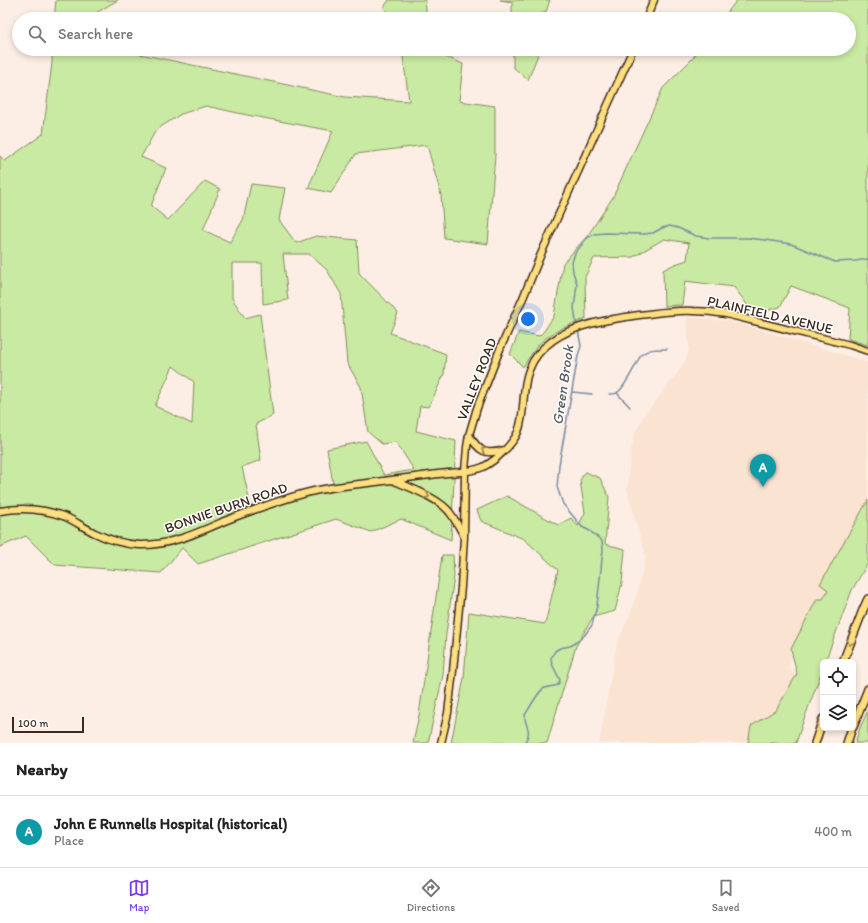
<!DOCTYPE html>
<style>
:root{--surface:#fff;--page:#f2f2f2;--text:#222;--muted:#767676;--line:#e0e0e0;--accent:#7c3aed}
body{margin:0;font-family:Itim,sans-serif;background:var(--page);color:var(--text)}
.controls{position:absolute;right:12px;bottom:12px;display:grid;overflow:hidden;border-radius:6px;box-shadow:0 2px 6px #0003}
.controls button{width:36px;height:36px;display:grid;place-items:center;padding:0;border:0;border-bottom:1px solid var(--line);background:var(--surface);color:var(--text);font:20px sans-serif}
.scale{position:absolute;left:12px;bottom:10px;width:72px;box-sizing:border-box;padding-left:4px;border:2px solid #3b2a1e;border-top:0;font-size:11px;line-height:14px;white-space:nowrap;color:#3b2a1e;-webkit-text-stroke:3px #fff;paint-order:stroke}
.you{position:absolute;left:528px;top:319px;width:14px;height:14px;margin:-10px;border:3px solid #fff;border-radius:50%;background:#1a73e8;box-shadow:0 0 0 6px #1a73e833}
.badge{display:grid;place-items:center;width:26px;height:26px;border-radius:50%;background:var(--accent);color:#fff;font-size:13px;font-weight:700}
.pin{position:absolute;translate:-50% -33px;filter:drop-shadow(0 1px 2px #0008)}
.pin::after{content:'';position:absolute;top:21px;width:14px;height:12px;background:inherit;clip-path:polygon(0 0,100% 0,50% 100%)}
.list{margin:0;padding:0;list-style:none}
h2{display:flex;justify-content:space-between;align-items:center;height:52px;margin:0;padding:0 16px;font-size:17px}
h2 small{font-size:13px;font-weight:400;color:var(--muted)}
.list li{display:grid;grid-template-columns:26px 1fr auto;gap:12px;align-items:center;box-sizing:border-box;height:72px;padding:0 16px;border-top:1px solid var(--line)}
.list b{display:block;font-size:15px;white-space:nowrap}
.list p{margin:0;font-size:13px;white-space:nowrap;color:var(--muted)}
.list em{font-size:13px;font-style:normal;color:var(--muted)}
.icon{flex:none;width:22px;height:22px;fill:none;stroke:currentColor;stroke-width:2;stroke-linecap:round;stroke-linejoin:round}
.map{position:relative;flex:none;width:868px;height:743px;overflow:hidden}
.search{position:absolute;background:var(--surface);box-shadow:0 2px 6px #0003;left:12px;right:12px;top:12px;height:44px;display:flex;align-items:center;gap:10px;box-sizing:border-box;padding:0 14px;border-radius:22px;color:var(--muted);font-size:15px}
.sheet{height:124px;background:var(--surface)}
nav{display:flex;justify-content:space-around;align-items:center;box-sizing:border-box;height:56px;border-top:1px solid var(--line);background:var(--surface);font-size:11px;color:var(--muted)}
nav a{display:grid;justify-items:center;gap:2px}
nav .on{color:var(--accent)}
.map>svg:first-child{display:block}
.built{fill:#fbe3d2}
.green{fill:#c9eaa2;stroke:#828a60;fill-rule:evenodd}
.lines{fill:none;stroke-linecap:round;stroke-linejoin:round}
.stream{stroke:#778da3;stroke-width:1.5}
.major-casing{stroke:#3b2a1e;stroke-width:9}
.highway-casing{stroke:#3b2a1e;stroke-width:10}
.major{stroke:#fedf80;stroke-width:6}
.highway{stroke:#fedf80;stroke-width:7}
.oneway{stroke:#9c844f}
.labels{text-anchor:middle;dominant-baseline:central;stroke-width:3;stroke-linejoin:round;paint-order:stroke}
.street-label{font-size:14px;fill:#3b2a1e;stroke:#fff}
.water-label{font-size:15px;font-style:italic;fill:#595c60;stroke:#fff}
</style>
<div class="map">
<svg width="868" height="743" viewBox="0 0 868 743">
<rect width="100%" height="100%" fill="#fdeee5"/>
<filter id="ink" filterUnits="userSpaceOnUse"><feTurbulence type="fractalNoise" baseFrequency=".025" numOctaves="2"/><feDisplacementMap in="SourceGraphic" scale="8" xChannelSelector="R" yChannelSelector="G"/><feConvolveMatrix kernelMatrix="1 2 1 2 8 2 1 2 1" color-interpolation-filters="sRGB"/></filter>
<g filter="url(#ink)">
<path class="built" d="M687,317L731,321L868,362V514L788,667L795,673L800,690L784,743H599L617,643L633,607L646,557L627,490L631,450L635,432L643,417L680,370L689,351Z"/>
<path class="green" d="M56,0H118L89,17L88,19H54Z
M389,0H425L427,19H390L384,7Z
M500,0H550L546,12L529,18V19H512V2Z
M737,0H868V345L848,339L850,308L791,286L780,307L754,314L734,287L685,281L682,305L664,306L663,270L675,264L687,260L689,243L664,239L633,257L594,258L585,277L586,319C569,325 552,331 539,344C533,351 528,359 523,367L510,354L519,332L539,336L544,331L554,316L563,263L588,235L613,197L663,88L693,58L699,49H849V19H722Z
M52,49H116L345,97L409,101L402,49H432L439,54L463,64L459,101L495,106V155L488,244L444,238L441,195L427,145L356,154L331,193L308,188L333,131L247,115L206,106L181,114L156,130L141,157L166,168L151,206L168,220L205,181L220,189L203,230L230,242L243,220L251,184L285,188L279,220L296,243L316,236L357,240L359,273L398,313L390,333L446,354L444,374L429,407L420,406L416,431L456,441L451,540L401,519L371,532L336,519L198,564L182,548L161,573L55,565L26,536L0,547V156L5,161L43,134L52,63ZM283,254H309L327,270L341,294L347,363L361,387L368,432L382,444L396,442L414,470L384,475L366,441L327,449L334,489L320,491L252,512L242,467L261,460L256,424L273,415L260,314L245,318L232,298V263H262L263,304L288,300ZM173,366L194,382L192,424L155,406Z
M513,49H537L539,52L528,80L513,67Z
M585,472L600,478L609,497L605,544L625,549L622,583L615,611L593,617L576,646L547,743H451L464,678L469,612L545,624L558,570L524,539L481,521L477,510L507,496L558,525L571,518L578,526L585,513L580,480Z
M868,500V563L852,590L825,662H823V668L803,722L796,743H748L751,726L776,710L797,674L791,649L817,599H823L828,590L820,584Z
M442,555H453L454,576L446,634L443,675L428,743H413L419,715Z
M868,710V743H855L860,728Z"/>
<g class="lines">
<path class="stream" d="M577,327L574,308L577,284L573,272L572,262L575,253L587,238L594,234L606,233L644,234L653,233L662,228L670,226L678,228L696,236L709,238H747L765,240L791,244L835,262L855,261L868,259
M572,392L592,394
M617,393L630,407
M609,394C612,394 615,395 618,392C625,387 636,364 641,355C649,348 657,349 667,349
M524,743C534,729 524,728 525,715C529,709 538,692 543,689C547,686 553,687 558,685L560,680L552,664L551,658L555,651L560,648L570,646L574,644L584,636L592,625L597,606L603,550L602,541L590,531L582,527L563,504L557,487L559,465L578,356L581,346L578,330"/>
<defs>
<path id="major" d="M646,19L654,0
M469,435C479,451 485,456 504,450
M392,480C409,487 441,499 451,514C456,521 460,529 464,536
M0,511C22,507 45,509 66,517C76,522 85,528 95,533C109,540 124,544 139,545C170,546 199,532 227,520C256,509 284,498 314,491C332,487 350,485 368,483C391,480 415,477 438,474C453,472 470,473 483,467C491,463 497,458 503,452C509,446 515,439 518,432C526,412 521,389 529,370C533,359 542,348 552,341C574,324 612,319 639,315C657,313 675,310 693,311C704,311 715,312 726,314L850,345L868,351
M441,743L448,713L453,671L461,587L464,537L465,471L467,447L469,435L477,408L500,349L523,298L541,254L633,49"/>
<path id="highway" d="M843,662L863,610L868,599
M853,727L868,689
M815,743L823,719
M847,743L852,728"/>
</defs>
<use href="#major" class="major-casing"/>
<use href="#highway" class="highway-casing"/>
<use href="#major" class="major"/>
<use href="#highway" class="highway"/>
</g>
<defs><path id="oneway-chevron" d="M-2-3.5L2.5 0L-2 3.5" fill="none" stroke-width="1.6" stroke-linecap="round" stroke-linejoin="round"/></defs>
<g class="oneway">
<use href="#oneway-chevron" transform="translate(484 450) rotate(-155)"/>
<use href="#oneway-chevron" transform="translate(427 496) rotate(25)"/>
<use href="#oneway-chevron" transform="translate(850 643) rotate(111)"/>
</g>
</g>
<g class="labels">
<g class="street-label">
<text transform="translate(770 315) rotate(13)">PLAINFIELD AVENUE</text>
<text transform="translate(477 379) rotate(-69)">VALLEY ROAD</text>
<text transform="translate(226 508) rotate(-19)">BONNIE BURN ROAD</text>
</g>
<g class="water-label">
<text transform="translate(563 385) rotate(-82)">Green Brook</text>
</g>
</g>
</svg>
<div class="controls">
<button><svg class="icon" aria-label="locate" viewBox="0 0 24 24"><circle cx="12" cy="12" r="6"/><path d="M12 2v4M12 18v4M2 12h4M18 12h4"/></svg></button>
<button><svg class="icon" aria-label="layers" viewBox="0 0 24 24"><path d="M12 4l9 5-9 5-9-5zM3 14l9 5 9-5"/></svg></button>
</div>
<div class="scale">100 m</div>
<div class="you"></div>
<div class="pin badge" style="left:763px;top:487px;background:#0f9aa8">A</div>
<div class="search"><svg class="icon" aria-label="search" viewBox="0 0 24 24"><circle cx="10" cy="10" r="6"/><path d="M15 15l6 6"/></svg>Search here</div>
</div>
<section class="sheet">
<h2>Nearby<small></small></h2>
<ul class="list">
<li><span class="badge" style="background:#0f9aa8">A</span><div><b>John E Runnells Hospital (historical)</b><p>Place</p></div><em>400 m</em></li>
</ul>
</section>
<nav>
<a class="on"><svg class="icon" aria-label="map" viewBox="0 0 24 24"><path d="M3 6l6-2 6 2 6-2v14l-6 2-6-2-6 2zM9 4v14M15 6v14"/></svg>Map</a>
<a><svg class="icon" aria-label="directions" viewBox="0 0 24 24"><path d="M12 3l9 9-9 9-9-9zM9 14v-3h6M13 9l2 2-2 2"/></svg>Directions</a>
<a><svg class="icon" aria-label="saved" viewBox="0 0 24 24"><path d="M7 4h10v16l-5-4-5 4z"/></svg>Saved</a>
</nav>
